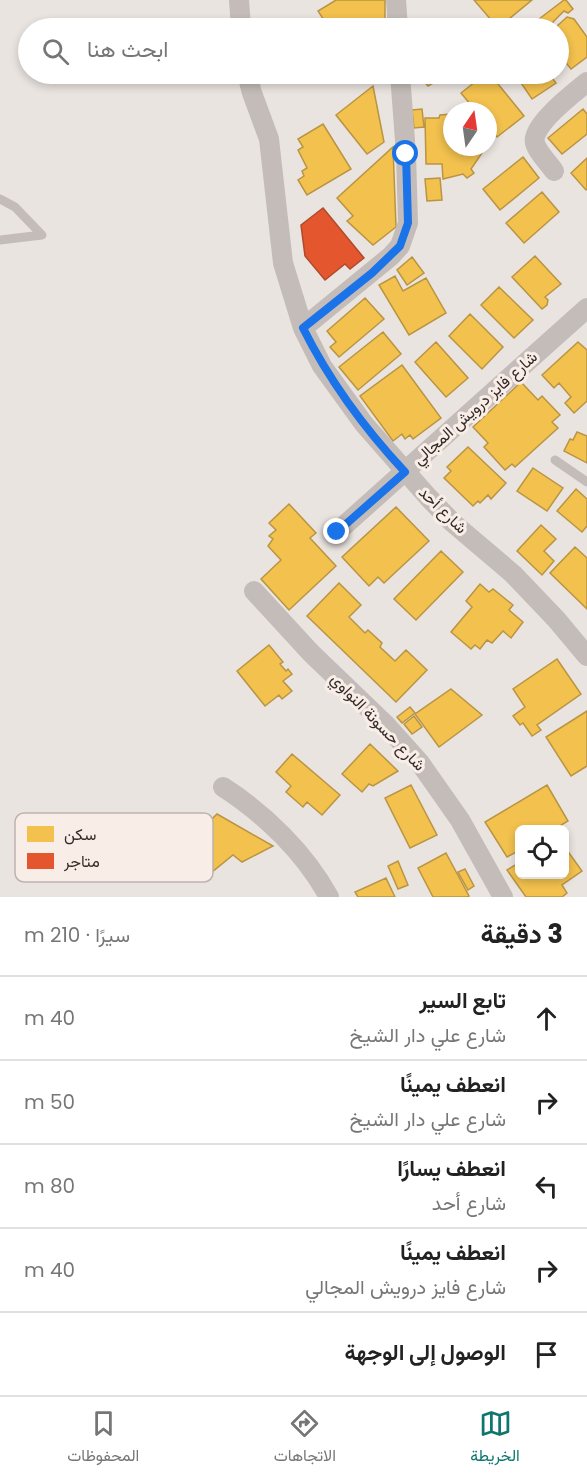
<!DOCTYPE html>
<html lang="ar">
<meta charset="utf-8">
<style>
:root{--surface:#fff;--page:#f2f2f2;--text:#222;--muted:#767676;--line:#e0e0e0;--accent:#0f766e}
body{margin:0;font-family:Poppins,Vazirmatn,sans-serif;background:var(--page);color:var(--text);direction:rtl}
.controls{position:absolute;right:18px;bottom:18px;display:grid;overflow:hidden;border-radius:9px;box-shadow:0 3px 9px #0003}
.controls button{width:54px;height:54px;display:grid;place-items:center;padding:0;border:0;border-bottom:2px solid var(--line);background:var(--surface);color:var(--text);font:30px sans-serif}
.compass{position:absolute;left:443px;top:102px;width:54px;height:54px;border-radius:50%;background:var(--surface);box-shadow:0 3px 9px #0003;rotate:13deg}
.stop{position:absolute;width:18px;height:18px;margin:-14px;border:4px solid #1a73e8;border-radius:50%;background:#fff}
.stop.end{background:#1a73e8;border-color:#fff;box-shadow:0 2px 6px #0008}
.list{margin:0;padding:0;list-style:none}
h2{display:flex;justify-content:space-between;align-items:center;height:78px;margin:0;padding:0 24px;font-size:26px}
h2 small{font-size:20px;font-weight:400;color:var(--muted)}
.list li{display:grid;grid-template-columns:39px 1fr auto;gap:18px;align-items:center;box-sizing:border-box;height:84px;padding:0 24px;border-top:2px solid var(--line)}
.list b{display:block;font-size:22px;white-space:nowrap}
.list p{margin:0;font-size:20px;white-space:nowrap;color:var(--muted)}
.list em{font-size:20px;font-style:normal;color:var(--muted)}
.icon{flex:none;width:33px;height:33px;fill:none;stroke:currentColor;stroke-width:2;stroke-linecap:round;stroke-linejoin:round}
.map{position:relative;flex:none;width:587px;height:897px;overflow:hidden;direction:ltr}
.search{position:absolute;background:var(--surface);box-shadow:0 3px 9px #0003;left:18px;right:18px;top:18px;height:66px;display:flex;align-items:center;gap:15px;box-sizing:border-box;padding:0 21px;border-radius:33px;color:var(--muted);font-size:22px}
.sheet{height:498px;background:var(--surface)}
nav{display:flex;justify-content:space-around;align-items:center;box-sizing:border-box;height:84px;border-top:2px solid var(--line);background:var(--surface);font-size:16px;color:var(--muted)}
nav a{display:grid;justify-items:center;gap:3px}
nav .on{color:var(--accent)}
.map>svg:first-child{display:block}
.homes{fill:#f2c14e;stroke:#b99443;stroke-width:1.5}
.shops{fill:#e4572e;stroke:#af4a2c;stroke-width:1.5}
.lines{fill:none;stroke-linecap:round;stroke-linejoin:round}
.lane{stroke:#c3bcb9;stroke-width:9}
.street{stroke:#c3bcb9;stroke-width:20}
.route{stroke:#1a73e8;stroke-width:8}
.labels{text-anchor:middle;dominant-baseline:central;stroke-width:6;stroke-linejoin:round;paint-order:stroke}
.street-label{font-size:16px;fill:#342a28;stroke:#f8eee7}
.key{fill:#f8eee7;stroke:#bdb3ae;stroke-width:1.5}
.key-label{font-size:16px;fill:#342a28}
</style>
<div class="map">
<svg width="587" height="897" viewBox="0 0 587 897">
<rect width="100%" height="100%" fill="#eae4e0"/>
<path class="homes" d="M336,0H385V28H329L318,11Z
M474,0H532L498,28Z
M564,0H566L573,9L568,13L564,11L553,22L554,28H540L535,22Z
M567,17L574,19L587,37V57L571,69L558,53V28H555Z
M418,74H449L428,86Z
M485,74H490L524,116L497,137L488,126V111H476L461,93Z
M515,74H549L556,83L532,99Z
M373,86L384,142L367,154L336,115Z
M422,109L424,127L414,128L412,110Z
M583,109L587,114V134L562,154L548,138Z
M452,114V147H483L482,153L471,169L474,173L467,178L463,174L443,179L442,164H426L425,118H439L440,115Z
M323,124L351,169L307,195L298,180L304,176L302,171L307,168L298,150L303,147L298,139Z
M393,147L396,227L373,245L347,221L353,216L337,198Z
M523,157L539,178L500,210L483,189Z
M587,158V189L586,190L571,173Z
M440,178L442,200L427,201L425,179Z
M542,192L559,212L524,243L506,223Z
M535,256L561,284L545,297L548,300L547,305L542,309L512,277Z
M412,257L424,273L407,285L397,270Z
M395,276L403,291L426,278L446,313L409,335L379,285Z
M499,287L533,320L514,338L481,305Z
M365,298L384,319L339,357L330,347L336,342L327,331Z
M470,314L503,347L482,369L449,336Z
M383,332L401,354L358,390L339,367Z
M436,342L468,378L446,397L415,362Z
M578,342L587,350V401L574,413L565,403L571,397L559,383L554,388L542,375Z
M402,365L441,418L413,439L410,435L405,439L402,434L393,441L360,396Z
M521,382L538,400L542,396L560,415L552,422L558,428L515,467L512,464L505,470L484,447L488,443L473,427Z
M577,432L587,436V463L564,451L570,439L573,440Z
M468,447L506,483L491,499L488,495L480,503L478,501L473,506L444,478L451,471L447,467Z
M533,468L563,488L547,511L517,491Z
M576,489L587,499V526L582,532L557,511Z
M289,504L316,533L310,538L336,566L289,610L261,579L281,560L268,546L273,539L269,536L276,530L269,523Z
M396,507L429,541L384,583L378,577L369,586L342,557Z
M541,525L556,539L544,551L554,561L542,575L517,551Z
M575,547L587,558V609L550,573Z
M441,551L463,572L416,620L394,599Z
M339,583L361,605L349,617L365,633L368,630L382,643L380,647L395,661L406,650L427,670L396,702L307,616Z
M480,584L489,592L493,589L513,605L509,610L523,622L511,638L503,631L492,643L487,640L480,649L475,645L471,649L451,632L472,607L466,601Z
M269,645L283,662L280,664L286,671L288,669L292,674L283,681L292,691L282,699L279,695L265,706L237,671Z
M557,659L581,694L537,725L541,730L532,736L523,723L520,725L513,716L525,707L513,689Z
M451,689L482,715L439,747L415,714Z
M410,707L415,713L402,723L397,717Z
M587,711V766L571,776L546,737Z
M414,716L422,727L412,734L404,724Z
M370,744L398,771L373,786L369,784L362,792L342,774Z
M292,754L340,795L322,815L307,802L303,807L286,792L291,786L276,772Z
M411,785L437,835L410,848L385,798Z
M547,785L568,821L553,830H520V850L507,857L485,822Z
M217,814L273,846L242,862L233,855L212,872L208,870L201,873L195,868L198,864L197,852L210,828L206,825Z
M564,846L582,871L562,885L567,893L562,897H526L507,870L520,862V874H564Z
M446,853L469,896L467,897H433L418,868Z
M398,861L408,885L398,889L388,866Z
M465,869L474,886L468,890L458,872Z
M386,878L395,897H358L355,892Z"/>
<path class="shops" d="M323,208L364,258L350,269L345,264L325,280L305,256L301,225Z"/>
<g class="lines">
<path class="lane" d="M0,199L15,207L42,235L0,240
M555,460L587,482"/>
<path class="street" d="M239,0L241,28
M396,0L398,28
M247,74L252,93L269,139L283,263L303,328L322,366L364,424L428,497L453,523L513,574L556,619L587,656
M554,171C548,162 537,152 535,143C530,126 575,92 587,82
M303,328L391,256L400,246L408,223L406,154L400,74
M337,532L587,308
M254,591L311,653L386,725L420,763L460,820L503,897
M223,787C265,814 305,853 329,897"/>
</g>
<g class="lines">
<path class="route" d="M337,532L405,472C364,428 330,382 303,328L372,273L400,246L408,223L406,154"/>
</g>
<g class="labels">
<g class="street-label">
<text transform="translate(475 408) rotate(-42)">شارع فايز درويش المجالي</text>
<text transform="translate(443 510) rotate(44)">شارع أحد</text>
<text transform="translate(378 722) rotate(46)">شارع حسونة النواوي</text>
</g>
</g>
<rect x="15" y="813" width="198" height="69" rx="9" class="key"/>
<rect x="27" y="826" width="27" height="16" fill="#f2c14e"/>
<rect x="27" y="853" width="27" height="16" fill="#e4572e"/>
<g class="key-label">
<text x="64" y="840">سكن</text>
<text x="64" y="867">متاجر</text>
</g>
</svg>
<div class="controls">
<button><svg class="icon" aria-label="locate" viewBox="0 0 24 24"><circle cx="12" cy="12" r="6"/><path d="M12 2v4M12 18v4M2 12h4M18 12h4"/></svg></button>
</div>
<svg class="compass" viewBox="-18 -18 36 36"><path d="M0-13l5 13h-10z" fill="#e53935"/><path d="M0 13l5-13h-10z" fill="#767676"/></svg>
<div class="stop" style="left:406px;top:154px"></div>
<div class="stop end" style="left:337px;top:532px"></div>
<div class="search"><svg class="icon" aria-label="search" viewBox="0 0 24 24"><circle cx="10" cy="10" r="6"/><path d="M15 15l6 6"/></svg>ابحث هنا</div>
</div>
<section class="sheet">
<h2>3 دقيقة<small>سيرًا · 210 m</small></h2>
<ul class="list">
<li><svg class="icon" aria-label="ahead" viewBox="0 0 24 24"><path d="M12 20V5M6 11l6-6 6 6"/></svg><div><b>تابع السير</b><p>شارع علي دار الشيخ</p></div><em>40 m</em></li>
<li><svg class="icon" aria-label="right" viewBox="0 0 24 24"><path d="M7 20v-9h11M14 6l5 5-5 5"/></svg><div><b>انعطف يمينًا</b><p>شارع علي دار الشيخ</p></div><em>50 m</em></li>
<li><svg class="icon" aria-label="left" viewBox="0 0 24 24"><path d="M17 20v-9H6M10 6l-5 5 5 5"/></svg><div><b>انعطف يسارًا</b><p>شارع أحد</p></div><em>80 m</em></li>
<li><svg class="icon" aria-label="right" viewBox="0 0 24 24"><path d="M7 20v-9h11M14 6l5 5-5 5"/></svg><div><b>انعطف يمينًا</b><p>شارع فايز درويش المجالي</p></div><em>40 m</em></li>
<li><svg class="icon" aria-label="arrive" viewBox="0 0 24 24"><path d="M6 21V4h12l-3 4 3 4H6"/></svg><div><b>الوصول إلى الوجهة</b></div></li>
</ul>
</section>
<nav>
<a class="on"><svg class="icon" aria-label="map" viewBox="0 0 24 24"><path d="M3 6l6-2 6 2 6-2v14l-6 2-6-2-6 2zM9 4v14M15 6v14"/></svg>الخريطة</a>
<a><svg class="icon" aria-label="directions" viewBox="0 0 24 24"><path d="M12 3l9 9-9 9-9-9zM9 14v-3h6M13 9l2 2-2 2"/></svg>الاتجاهات</a>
<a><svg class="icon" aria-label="saved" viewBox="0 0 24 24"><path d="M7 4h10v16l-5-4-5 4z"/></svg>المحفوظات</a>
</nav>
